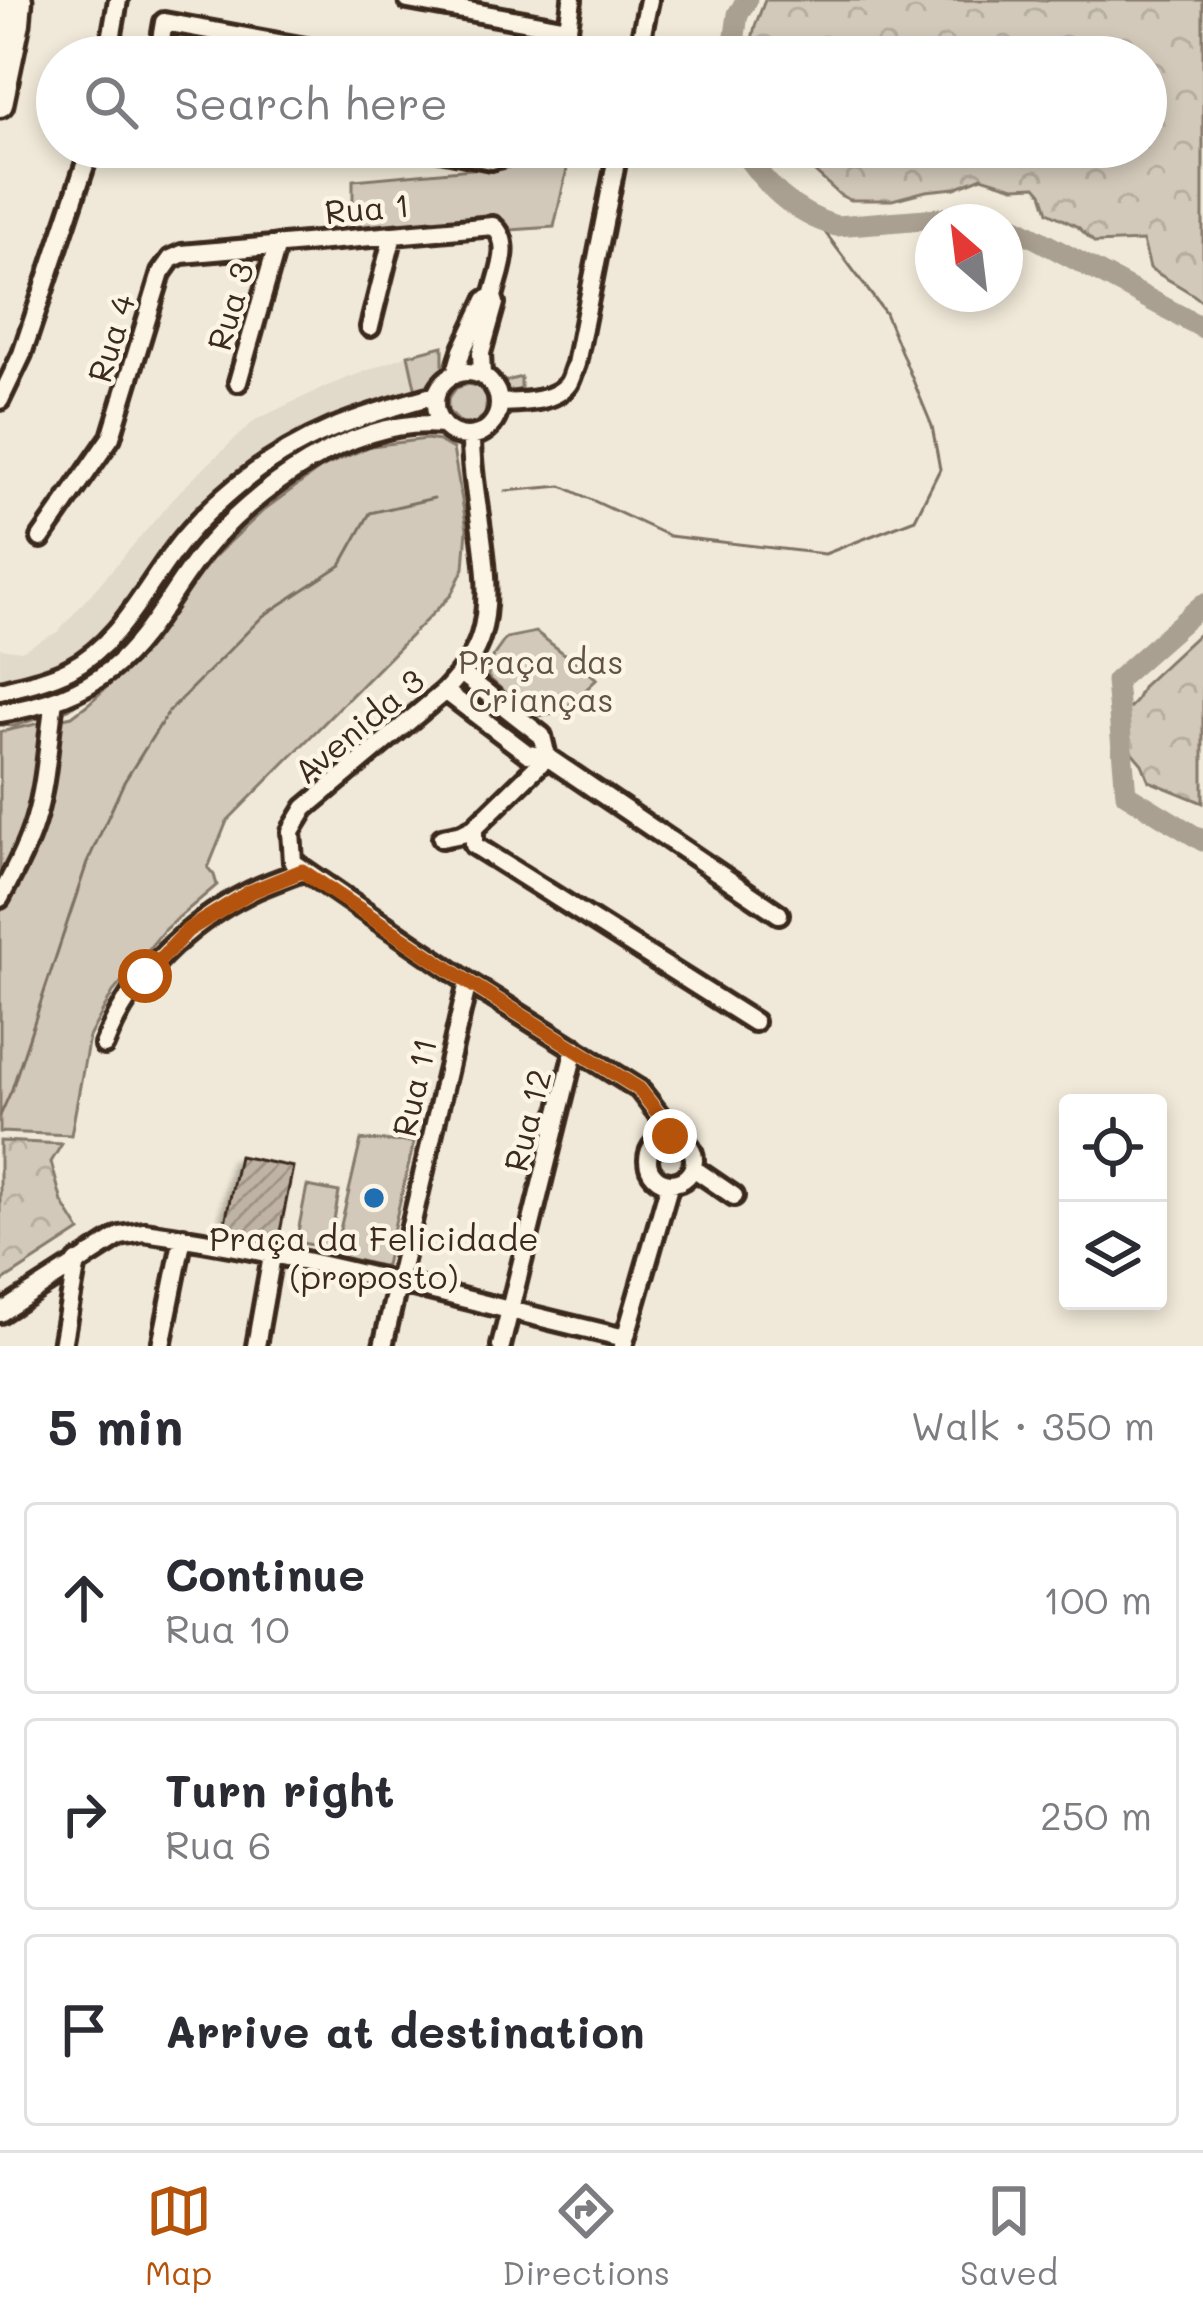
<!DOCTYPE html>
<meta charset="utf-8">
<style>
:root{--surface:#fff;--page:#f7f7f7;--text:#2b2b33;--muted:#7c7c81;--line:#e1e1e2;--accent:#b45309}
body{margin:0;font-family:Mali,sans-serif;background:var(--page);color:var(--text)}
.controls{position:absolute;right:36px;bottom:36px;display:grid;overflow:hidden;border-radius:12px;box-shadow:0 6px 18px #0003}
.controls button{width:108px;height:108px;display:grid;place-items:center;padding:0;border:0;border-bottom:3px solid var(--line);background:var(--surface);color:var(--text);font:60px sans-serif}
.compass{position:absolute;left:915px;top:204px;width:108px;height:108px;border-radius:50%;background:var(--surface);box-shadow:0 6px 18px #0003;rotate:332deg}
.stop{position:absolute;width:36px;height:36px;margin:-27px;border:9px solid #b45309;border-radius:50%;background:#fff}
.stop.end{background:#b45309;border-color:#fff;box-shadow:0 3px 12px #0008}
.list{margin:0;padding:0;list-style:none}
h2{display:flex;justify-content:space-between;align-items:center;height:156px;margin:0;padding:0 48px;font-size:51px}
h2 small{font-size:39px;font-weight:400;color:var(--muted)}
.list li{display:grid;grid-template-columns:78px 1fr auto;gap:36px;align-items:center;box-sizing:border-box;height:192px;margin:0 24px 24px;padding:0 24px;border:3px solid var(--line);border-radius:12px}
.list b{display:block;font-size:45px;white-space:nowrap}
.list p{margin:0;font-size:39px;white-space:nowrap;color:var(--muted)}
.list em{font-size:39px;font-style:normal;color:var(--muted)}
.icon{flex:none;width:66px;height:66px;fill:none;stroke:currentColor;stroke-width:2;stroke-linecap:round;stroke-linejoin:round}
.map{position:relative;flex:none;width:1203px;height:1346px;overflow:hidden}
.search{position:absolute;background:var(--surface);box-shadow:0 6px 18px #0003;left:36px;right:36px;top:36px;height:132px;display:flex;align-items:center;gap:30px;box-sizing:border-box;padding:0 42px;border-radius:66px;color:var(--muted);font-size:45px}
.sheet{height:804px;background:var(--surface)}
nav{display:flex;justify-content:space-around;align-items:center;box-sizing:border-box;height:168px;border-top:3px solid var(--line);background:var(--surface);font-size:33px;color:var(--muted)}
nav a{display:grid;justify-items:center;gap:6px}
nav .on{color:var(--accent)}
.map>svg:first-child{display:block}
.built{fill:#e1d9c9}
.forest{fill:url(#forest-crowns);stroke:#867a6c;stroke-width:3}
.green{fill:#d2c9ba;stroke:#867a6c;stroke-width:3}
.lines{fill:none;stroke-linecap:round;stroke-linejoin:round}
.stream{stroke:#7e7163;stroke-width:3}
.river{stroke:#aaa091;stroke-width:21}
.building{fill:url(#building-hatch);stroke:#3b2a1e;stroke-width:3;filter:url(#shadow)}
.minor-casing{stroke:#3b2a1e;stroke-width:26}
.highway-casing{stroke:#3b2a1e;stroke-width:33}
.minor{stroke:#fcf5e5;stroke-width:16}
.highway{stroke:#fcf5e5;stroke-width:24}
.route{stroke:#b45309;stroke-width:15}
.poi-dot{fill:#1f6fb2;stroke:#fcf5e5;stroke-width:4.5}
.labels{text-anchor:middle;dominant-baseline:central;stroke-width:9;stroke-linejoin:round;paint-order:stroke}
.street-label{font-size:33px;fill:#3b2a1e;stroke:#fcf5e5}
.park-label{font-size:33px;fill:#615245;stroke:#fcf5e5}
.poi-label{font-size:33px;fill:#3b2a1e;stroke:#fcf5e5}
</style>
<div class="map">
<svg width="1203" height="1346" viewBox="0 0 1203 1346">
<defs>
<pattern id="forest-crowns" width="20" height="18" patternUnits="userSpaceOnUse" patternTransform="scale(3)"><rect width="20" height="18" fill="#d2c9ba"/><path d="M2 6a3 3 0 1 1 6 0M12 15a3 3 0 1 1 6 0" fill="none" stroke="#b5ad9f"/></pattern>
<pattern id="building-hatch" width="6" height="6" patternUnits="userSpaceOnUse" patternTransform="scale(3)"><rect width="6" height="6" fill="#beb3a4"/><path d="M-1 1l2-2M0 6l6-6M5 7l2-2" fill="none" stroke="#9c9285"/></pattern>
<filter id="shadow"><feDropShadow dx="-6" dy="6" stdDeviation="3" flood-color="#0004"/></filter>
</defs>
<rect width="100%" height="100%" fill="#f0e9d9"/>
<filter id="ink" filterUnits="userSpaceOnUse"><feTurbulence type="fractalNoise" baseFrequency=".00833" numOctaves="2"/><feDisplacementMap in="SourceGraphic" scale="24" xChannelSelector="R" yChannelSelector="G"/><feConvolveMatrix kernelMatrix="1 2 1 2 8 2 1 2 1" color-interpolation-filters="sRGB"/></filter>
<g filter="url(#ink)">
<path class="built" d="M408,355L418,401L302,445L250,482L192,539L95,660L57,690L0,706V648L21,651L59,631L180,491L255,420L327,386Z"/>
<path class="forest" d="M765,0H1203V303C1194,292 1164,279 1150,268L1143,241L1095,243L1078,227L1048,212L1042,193L1036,186L1014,187L982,177L955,188L926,191L892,200H850L840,195L804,162L775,147H1146V57H748L755,26Z
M1203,630V803L1149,781L1142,764L1124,743V713L1135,702L1143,686Z
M0,1141L62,1144L51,1162L62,1202L80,1231L0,1283Z"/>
<path class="green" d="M569,160L554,227L353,241V180Z
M443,346V380L428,389L418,401L408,355Z
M521,377V389L487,398L485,415L475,423L462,424L448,411V399L456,388L469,384L480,388Z
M426,407L433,420L315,462L260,503L206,554L108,679L69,709L14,726L0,725V713L62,698L102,666L201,541L252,492L308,450L365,426Z
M427,439L439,441L453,449L467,529L464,568L451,595L227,821L208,868L214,875L217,885L165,929L113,992L89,1037L71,1135L0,1132V732L72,716L88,704L116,679L213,558L265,509L321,468L371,446Z
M536,632L597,679L562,712L533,717L488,677L489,662L506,638Z
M361,1140L414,1142L385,1265L381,1266L334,1255Z
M307,1186L339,1192L329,1248L296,1242Z"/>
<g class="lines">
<path class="stream" d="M505,491L562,486L669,536L825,554L915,519L940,469L932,426L885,313L816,220
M0,1116L12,1089L87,863L124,782L169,711L263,616L341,565L370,513L434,498"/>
<path class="river" d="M732,57L738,14L747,0
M740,147C764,184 792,213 836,226L989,214L1004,222
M1005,222L1203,328
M1203,604L1116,681L1126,794L1203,841"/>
</g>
<path class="building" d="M239,1156L293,1167L278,1242L223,1232Z"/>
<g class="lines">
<defs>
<path id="minor" d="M408,0L568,29
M108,57L118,0
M158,57L164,22L355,57
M564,57L572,0
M637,57L649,0
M425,147L491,160L536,147
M370,327L393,235
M435 404a32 32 0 1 1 64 0a32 32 0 1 1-64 0Z
M455,375L462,351L486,300L492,297
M238,382L277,245
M0,400L22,354L91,147
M499,403C520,402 554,403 568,384C572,378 573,371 576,364L619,147
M471,436C470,497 498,578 481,635C475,656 460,675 445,691L305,808L291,831L293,862L468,982L639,1089L660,1116L670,1136
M41,538L111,437L161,273L171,259L182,254L493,226C514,243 498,274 493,297L495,303L481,353L482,376
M461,673L542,736L547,757
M0,691C24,685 48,680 70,669C124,641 147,582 184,538C199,520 219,501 237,486C300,434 359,416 436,395
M445,691L528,754L547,757L779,914
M0,713C39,707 79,695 110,670C148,640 170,593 200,555C252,490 355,416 442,425
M474,828V845L754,1022
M442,838L462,834L474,828L547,757
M0,898C13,873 27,848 35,821C47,782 48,740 54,700
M104,1045C130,978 186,924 250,892C266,884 285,878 302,871
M648 1160a23 23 0 1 1 46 0a23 23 0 1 1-46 0Z
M693,1168L734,1196
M0,1313L120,1236L144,1232C307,1254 465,1301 625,1338
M62,1346L77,1262
M161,1346L183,1237
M256,1346L272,1256
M383,1346L468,982
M501,1346L575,1048
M623,1346L670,1183"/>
<path id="highway" d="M0,22V0
M0,104L17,23L19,0"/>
</defs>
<use href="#minor" class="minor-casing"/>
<use href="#highway" class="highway-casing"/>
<use href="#minor" class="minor"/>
<use href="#highway" class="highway"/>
</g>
</g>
<g class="lines" filter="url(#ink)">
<path class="route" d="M145,976L188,930L250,892L302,871L468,982L639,1089L660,1116L670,1136"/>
</g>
<circle class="poi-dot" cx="374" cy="1198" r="12"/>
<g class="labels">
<g class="street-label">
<text transform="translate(367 207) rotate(-5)">Rua 1</text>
<text transform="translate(229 306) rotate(-74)">Rua 3</text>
<text transform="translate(110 338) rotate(-73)">Rua 4</text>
<text transform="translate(358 725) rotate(-40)">Avenida 3</text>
<text transform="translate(413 1087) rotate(-77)">Rua 11</text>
<text transform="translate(526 1120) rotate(-76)">Rua 12</text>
</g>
<g class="park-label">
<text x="541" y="660">Praça das<tspan x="541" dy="38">Crianças</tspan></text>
</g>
<g class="poi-label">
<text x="374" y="1237">Praça da Felicidade<tspan x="374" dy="38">(proposto)</tspan></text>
</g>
</g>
</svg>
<div class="controls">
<button><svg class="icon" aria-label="locate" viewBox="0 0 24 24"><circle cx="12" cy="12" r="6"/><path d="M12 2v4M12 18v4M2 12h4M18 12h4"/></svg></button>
<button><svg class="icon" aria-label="layers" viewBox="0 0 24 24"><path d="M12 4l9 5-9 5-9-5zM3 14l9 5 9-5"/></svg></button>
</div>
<svg class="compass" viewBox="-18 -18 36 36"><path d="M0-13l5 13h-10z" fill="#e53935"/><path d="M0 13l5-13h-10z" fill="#7c7c81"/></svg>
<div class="stop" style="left:145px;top:976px"></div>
<div class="stop end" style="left:670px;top:1136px"></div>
<div class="search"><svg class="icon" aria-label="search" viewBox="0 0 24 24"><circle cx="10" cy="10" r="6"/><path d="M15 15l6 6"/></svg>Search here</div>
</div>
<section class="sheet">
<h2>5 min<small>Walk · 350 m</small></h2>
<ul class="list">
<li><svg class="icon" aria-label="ahead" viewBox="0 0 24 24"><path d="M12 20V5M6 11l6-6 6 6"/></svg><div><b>Continue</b><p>Rua 10</p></div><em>100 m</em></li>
<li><svg class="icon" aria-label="right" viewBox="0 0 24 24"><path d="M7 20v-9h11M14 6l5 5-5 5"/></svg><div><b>Turn right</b><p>Rua 6</p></div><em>250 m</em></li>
<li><svg class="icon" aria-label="arrive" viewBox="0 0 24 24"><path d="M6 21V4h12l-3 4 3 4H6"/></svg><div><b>Arrive at destination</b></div></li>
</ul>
</section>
<nav>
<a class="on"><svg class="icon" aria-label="map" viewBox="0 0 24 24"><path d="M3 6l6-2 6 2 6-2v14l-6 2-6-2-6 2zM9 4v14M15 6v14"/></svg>Map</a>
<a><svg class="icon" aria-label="directions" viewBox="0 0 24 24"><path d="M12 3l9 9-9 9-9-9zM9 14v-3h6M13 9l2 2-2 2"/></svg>Directions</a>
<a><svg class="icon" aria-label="saved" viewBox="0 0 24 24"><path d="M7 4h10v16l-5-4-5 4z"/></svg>Saved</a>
</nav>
